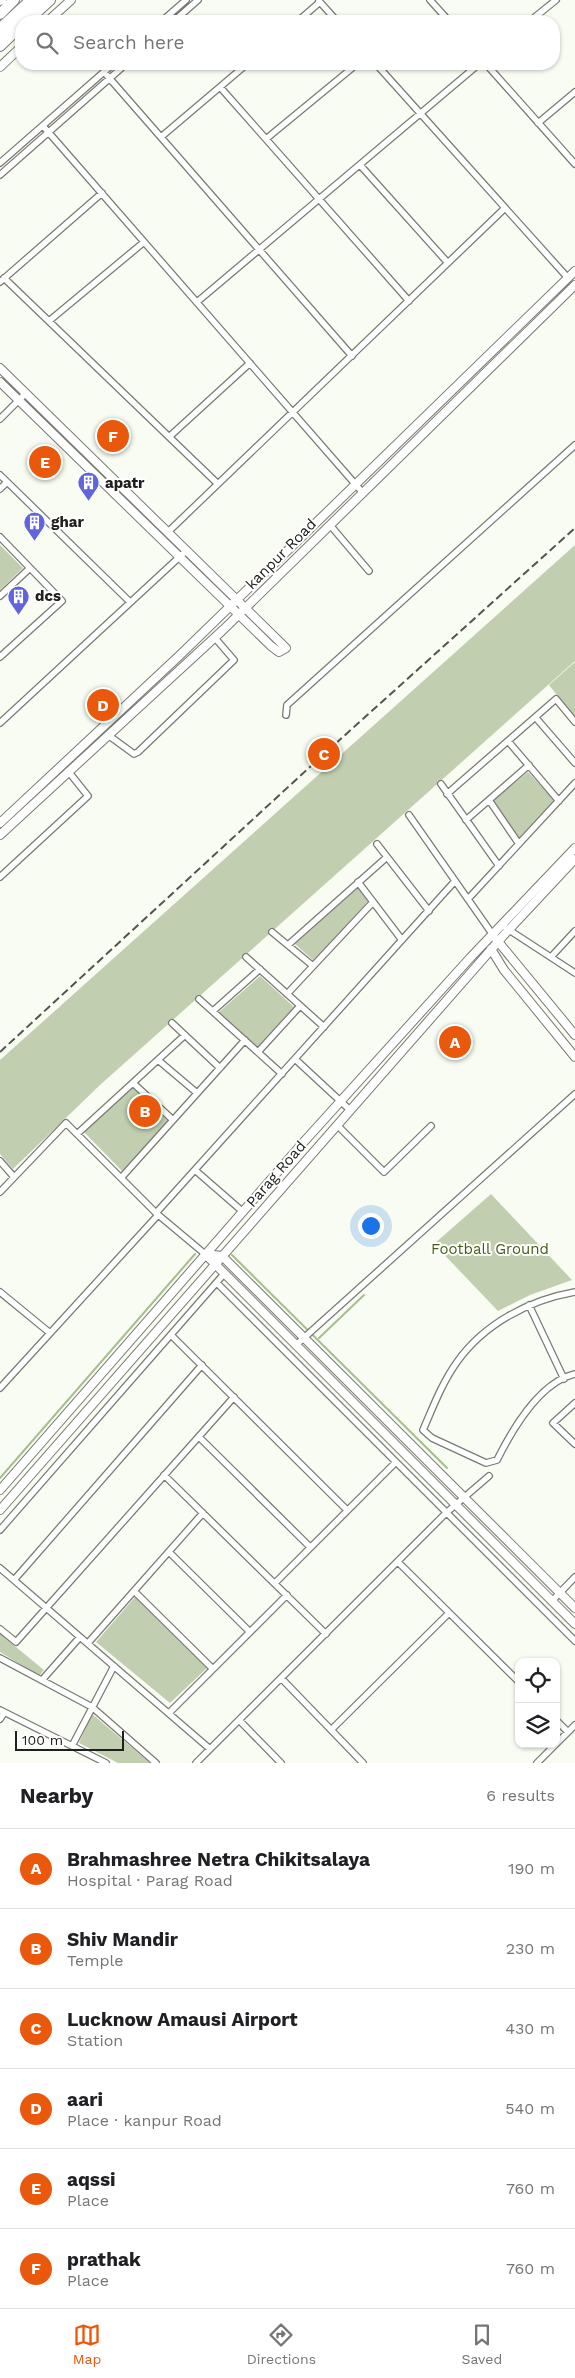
<!DOCTYPE html>
<meta charset="utf-8">
<style>
:root{--surface:#fff;--page:#f6f6f6;--text:#202124;--muted:#757577;--line:#e0e0e0;--accent:#ea580c}
body{margin:0;font-family:"Work Sans",sans-serif;background:var(--page);color:var(--text)}
.controls{position:absolute;right:15px;bottom:15px;display:grid;overflow:hidden;border-radius:10px;box-shadow:0 1px 4px #0004}
.controls button{width:45px;height:45px;display:grid;place-items:center;padding:0;border:0;border-bottom:1px solid var(--line);background:var(--surface);color:var(--text);font:25px sans-serif}
.scale{position:absolute;left:15px;bottom:12px;width:109px;box-sizing:border-box;padding-left:5px;border:2px solid #20211e;border-top:0;font-size:14px;line-height:18px;white-space:nowrap;color:#20211e;-webkit-text-stroke:4px #fff;paint-order:stroke}
.you{position:absolute;left:370px;top:1225px;width:18px;height:18px;margin:-12px;border:4px solid #fff;border-radius:50%;background:#1a73e8;box-shadow:0 0 0 8px #1a73e833}
.badge{display:grid;place-items:center;width:32px;height:32px;border-radius:50%;background:var(--accent);color:#fff;font-size:16px;font-weight:700}
.pin{position:absolute;translate:-50% -50%;border:2px solid #fff;box-shadow:0 1px 5px #0006}
.list{margin:0;padding:0;list-style:none}
h2{display:flex;justify-content:space-between;align-items:center;height:65px;margin:0;padding:0 20px;font-size:21px}
h2 small{font-size:16px;font-weight:400;color:var(--muted)}
.list li{display:grid;grid-template-columns:32px 1fr auto;gap:15px;align-items:center;box-sizing:border-box;height:80px;padding:0 20px;border-top:1px solid var(--line)}
.list b{display:block;font-size:19px;white-space:nowrap}
.list p{margin:0;font-size:16px;white-space:nowrap;color:var(--muted)}
.list em{font-size:16px;font-style:normal;color:var(--muted)}
.icon{flex:none;width:28px;height:28px;fill:none;stroke:currentColor;stroke-width:2;stroke-linecap:round;stroke-linejoin:round}
.map{position:relative;flex:none;width:575px;height:1763px;overflow:hidden}
.search{position:absolute;background:var(--surface);box-shadow:0 1px 4px #0004;left:15px;right:15px;top:15px;height:55px;display:flex;align-items:center;gap:12px;box-sizing:border-box;padding:0 18px;border-radius:20px;color:var(--muted);font-size:19px}
.sheet{height:545px;background:var(--surface)}
nav{display:flex;justify-content:space-around;align-items:center;box-sizing:border-box;height:70px;border-top:1px solid var(--line);background:var(--surface);font-size:14px;color:var(--muted)}
nav a{display:grid;justify-items:center;gap:2px}
nav .on{color:var(--accent)}
.map>svg:first-child{display:block}
.green{fill:#c1cfb0}
.lines{fill:none;stroke-linecap:round;stroke-linejoin:round}
.stream{stroke:#a7bd8c;stroke-width:2}
.minor-casing{stroke:#787c73;stroke-width:8}
.tertiary-casing{stroke:#787c73;stroke-width:10}
.primary-casing{stroke:#787c73;stroke-width:11}
.trunk-casing{stroke:#787c73;stroke-width:12}
.minor{stroke:#fff;stroke-width:5.5}
.tertiary{stroke:#fff;stroke-width:8}
.primary{stroke:#fff;stroke-width:9}
.trunk{stroke:#fff;stroke-width:10}
.rail{stroke:#52544f;stroke-width:2;stroke-dasharray:8 4;stroke-linecap:butt}
.labels{text-anchor:middle;dominant-baseline:central;stroke-width:4;stroke-linejoin:round;paint-order:stroke}
.poi-label{font-size:15px;font-weight:bold;fill:#20211e;stroke:#fff;text-anchor:start}
.street-label{font-size:15px;fill:#20211e;stroke:#fff}
.park-label{font-size:15px;fill:#455e17;stroke:#fff}
</style>
<div class="map">
<svg width="575" height="1763" viewBox="0 0 575 1763">
<rect width="100%" height="100%" fill="#f8fcf2"/>
<path class="green" d="M0,545L23,568L0,590Z
M575,545V661L100,1085L13,1169L0,1154V1060Z
M575,662V718L549,685Z
M528,772L554,800L519,838L493,801Z
M358,888L368,901L314,961L295,944Z
M260,976L294,1007L257,1047L219,1012Z
M132,1087L168,1121L122,1171L84,1132Z
M491,1194L572,1280L530,1295L498,1311L434,1244Z
M135,1597L207,1668L170,1703L96,1642Z
M0,1634L44,1670L39,1676L0,1652Z
M92,1714L150,1763H118L79,1743Z"/>
<g class="lines">
<path class="stream" d="M232,1255L447,1468
M319,1338L364,1295
M0,1478L195,1254"/>
<defs>
<path id="minor" d="M430,0L449,21
M319,1L337,21
M162,21L186,0
M174,21L198,0
M298,21L320,2
M530,21L556,0
M376,64L568,278
M486,64L575,164
M104,72L352,356
M220,87L409,301
M538,123L575,92
M43,126L363,493
M161,137L247,64
M266,139L357,64
M0,163L113,64
M360,165L448,263
M0,175L126,64
M4,278L218,484
M0,282L102,193
M197,302L479,64
M49,321L144,242
M0,419L26,393
M169,437L250,363
M0,475L130,602
M0,489L7,482
M330,525L369,571
M168,532L505,208
M0,537L62,601L0,657
M0,596L30,568
M286,715L287,705L575,445
M536,718L575,763
M0,723L187,550
M108,735L134,754L138,752L234,660L215,638
M508,741L559,801
M441,784L499,866
M447,794L556,699L575,722
M489,800L519,844
M409,815L493,935
M466,820L529,765
M377,844L429,911
M0,877L88,796L68,771
M358,882L402,940
M468,899L575,783
M506,928L575,973
M272,932L313,966
M288,945L387,857
M246,957L324,1027
M551,957L575,931
M287,994L373,902
M199,999L282,1074
M213,1011L260,969
M172,1023L220,1068
M258,1052L300,1006
M295,1059L350,1110
M158,1060L197,1093
M133,1083L173,1120
M337,1125L384,1172L431,1126
M77,1134L185,1035
M0,1161L14,1177
M195,1170L242,1211
M121,1178L245,1040
M0,1192L66,1123L156,1213L205,1254
M156,1213L455,881
M217,1283L575,1641
M0,1292L50,1333
M575,1292C529,1300 484,1324 457,1362C442,1383 433,1407 423,1430L432,1438L486,1463L497,1460C512,1430 540,1382 575,1374
M529,1305L564,1379
M171,1335L347,1510
M296,1345L575,1094
M0,1388L158,1215
M575,1403L553,1423L575,1444
M199,1437L310,1547
M164,1475L326,1634
M0,1530L224,1274
M169,1552L250,1632
M398,1562L519,1682
M0,1568L210,1749
M14,1580L202,1365
M275,1583L396,1462
M134,1591L213,1669
M552,1601L575,1577
M0,1629L16,1642L234,1397
M88,1643L203,1513
M0,1658L92,1707L156,1763
M281,1678L363,1763
M42,1680L80,1637
M0,1710L106,1763
M169,1713L287,1595
M0,1719L4,1713
M239,1720L281,1763
M556,1720L568,1732
M331,1730L449,1613
M556,1744L575,1725
M72,1746L114,1666
M196,1763L446,1513L489,1476
M537,1763L556,1744"/>
<path id="tertiary" d="M0,1L2,0
M48,21L71,0
M0,67L21,47
M0,368L286,648L279,652L271,646L0,382
M0,823L179,656L575,271
M0,835L224,629L575,285
M496,939L575,1035
M491,949L504,970L575,1057
M205,1254L575,1624
M205,1254L222,1256L575,1608
M0,1490L301,1145L470,958L575,848
M0,1510L503,936L575,859"/>
<path id="primary" d="M0,28L30,0
M0,37L40,0"/>
<path id="trunk" d="M0,14L14,0
M27,21L50,0
M0,46L21,26"/>
</defs>
<use href="#minor" class="minor-casing"/>
<use href="#tertiary" class="tertiary-casing"/>
<use href="#primary" class="primary-casing"/>
<use href="#trunk" class="trunk-casing"/>
<use href="#minor" class="minor"/>
<use href="#tertiary" class="tertiary"/>
<use href="#primary" class="primary"/>
<use href="#trunk" class="trunk"/>
<path class="rail" d="M0,1052L324,754L575,528"/>
</g>
<defs>
<symbol id="building-pin" viewBox="-11 -11 22 30"><path d="M0 17L-7.5 6A9.5 9.5 0 1 1 7.5 6Z" fill="#6065dd" stroke="#fff"/><path d="M-4-6H4V6H1V3H-1V6H-4ZM-2.5-4.3h1.7v1.8h-1.7ZM.8-4.3h1.7v1.8H.8ZM-2.5-1h1.7V.8h-1.7ZM.8-1h1.7V.8H.8Z" fill="#fff"/></symbol>
</defs>
<g fill-rule="evenodd">
<use href="#building-pin" x="76" y="470" width="25" height="34"/>
<use href="#building-pin" x="22" y="510" width="25" height="34"/>
<use href="#building-pin" x="6" y="584" width="25" height="34"/>
</g>
<g class="labels">
<g class="poi-label">
<text x="105" y="483">apatr</text>
<text x="51" y="522">ghar</text>
<text x="35" y="596">dcs</text>
</g>
<g class="street-label">
<text transform="translate(281 554) rotate(-45)">kanpur Road</text>
<text transform="translate(276 1174) rotate(-49)">Parag Road</text>
</g>
<g class="park-label">
<text x="490" y="1249">Football Ground</text>
</g>
</g>
</svg>
<div class="controls">
<button><svg class="icon" aria-label="locate" viewBox="0 0 24 24"><circle cx="12" cy="12" r="6"/><path d="M12 2v4M12 18v4M2 12h4M18 12h4"/></svg></button>
<button><svg class="icon" aria-label="layers" viewBox="0 0 24 24"><path d="M12 4l9 5-9 5-9-5zM3 14l9 5 9-5"/></svg></button>
</div>
<div class="scale">100 m</div>
<div class="you"></div>
<div class="pin badge" style="left:455px;top:1042px">A</div>
<div class="pin badge" style="left:145px;top:1111px">B</div>
<div class="pin badge" style="left:324px;top:754px">C</div>
<div class="pin badge" style="left:103px;top:705px">D</div>
<div class="pin badge" style="left:45px;top:462px">E</div>
<div class="pin badge" style="left:113px;top:436px">F</div>
<div class="search"><svg class="icon" aria-label="search" viewBox="0 0 24 24"><circle cx="10" cy="10" r="6"/><path d="M15 15l6 6"/></svg>Search here</div>
</div>
<section class="sheet">
<h2>Nearby<small>6 results</small></h2>
<ul class="list">
<li><span class="badge">A</span><div><b>Brahmashree Netra Chikitsalaya</b><p>Hospital · Parag Road</p></div><em>190 m</em></li>
<li><span class="badge">B</span><div><b>Shiv Mandir</b><p>Temple</p></div><em>230 m</em></li>
<li><span class="badge">C</span><div><b>Lucknow Amausi Airport</b><p>Station</p></div><em>430 m</em></li>
<li><span class="badge">D</span><div><b>aari</b><p>Place · kanpur Road</p></div><em>540 m</em></li>
<li><span class="badge">E</span><div><b>aqssi</b><p>Place</p></div><em>760 m</em></li>
<li><span class="badge">F</span><div><b>prathak</b><p>Place</p></div><em>760 m</em></li>
</ul>
</section>
<nav>
<a class="on"><svg class="icon" aria-label="map" viewBox="0 0 24 24"><path d="M3 6l6-2 6 2 6-2v14l-6 2-6-2-6 2zM9 4v14M15 6v14"/></svg>Map</a>
<a><svg class="icon" aria-label="directions" viewBox="0 0 24 24"><path d="M12 3l9 9-9 9-9-9zM9 14v-3h6M13 9l2 2-2 2"/></svg>Directions</a>
<a><svg class="icon" aria-label="saved" viewBox="0 0 24 24"><path d="M7 4h10v16l-5-4-5 4z"/></svg>Saved</a>
</nav>
